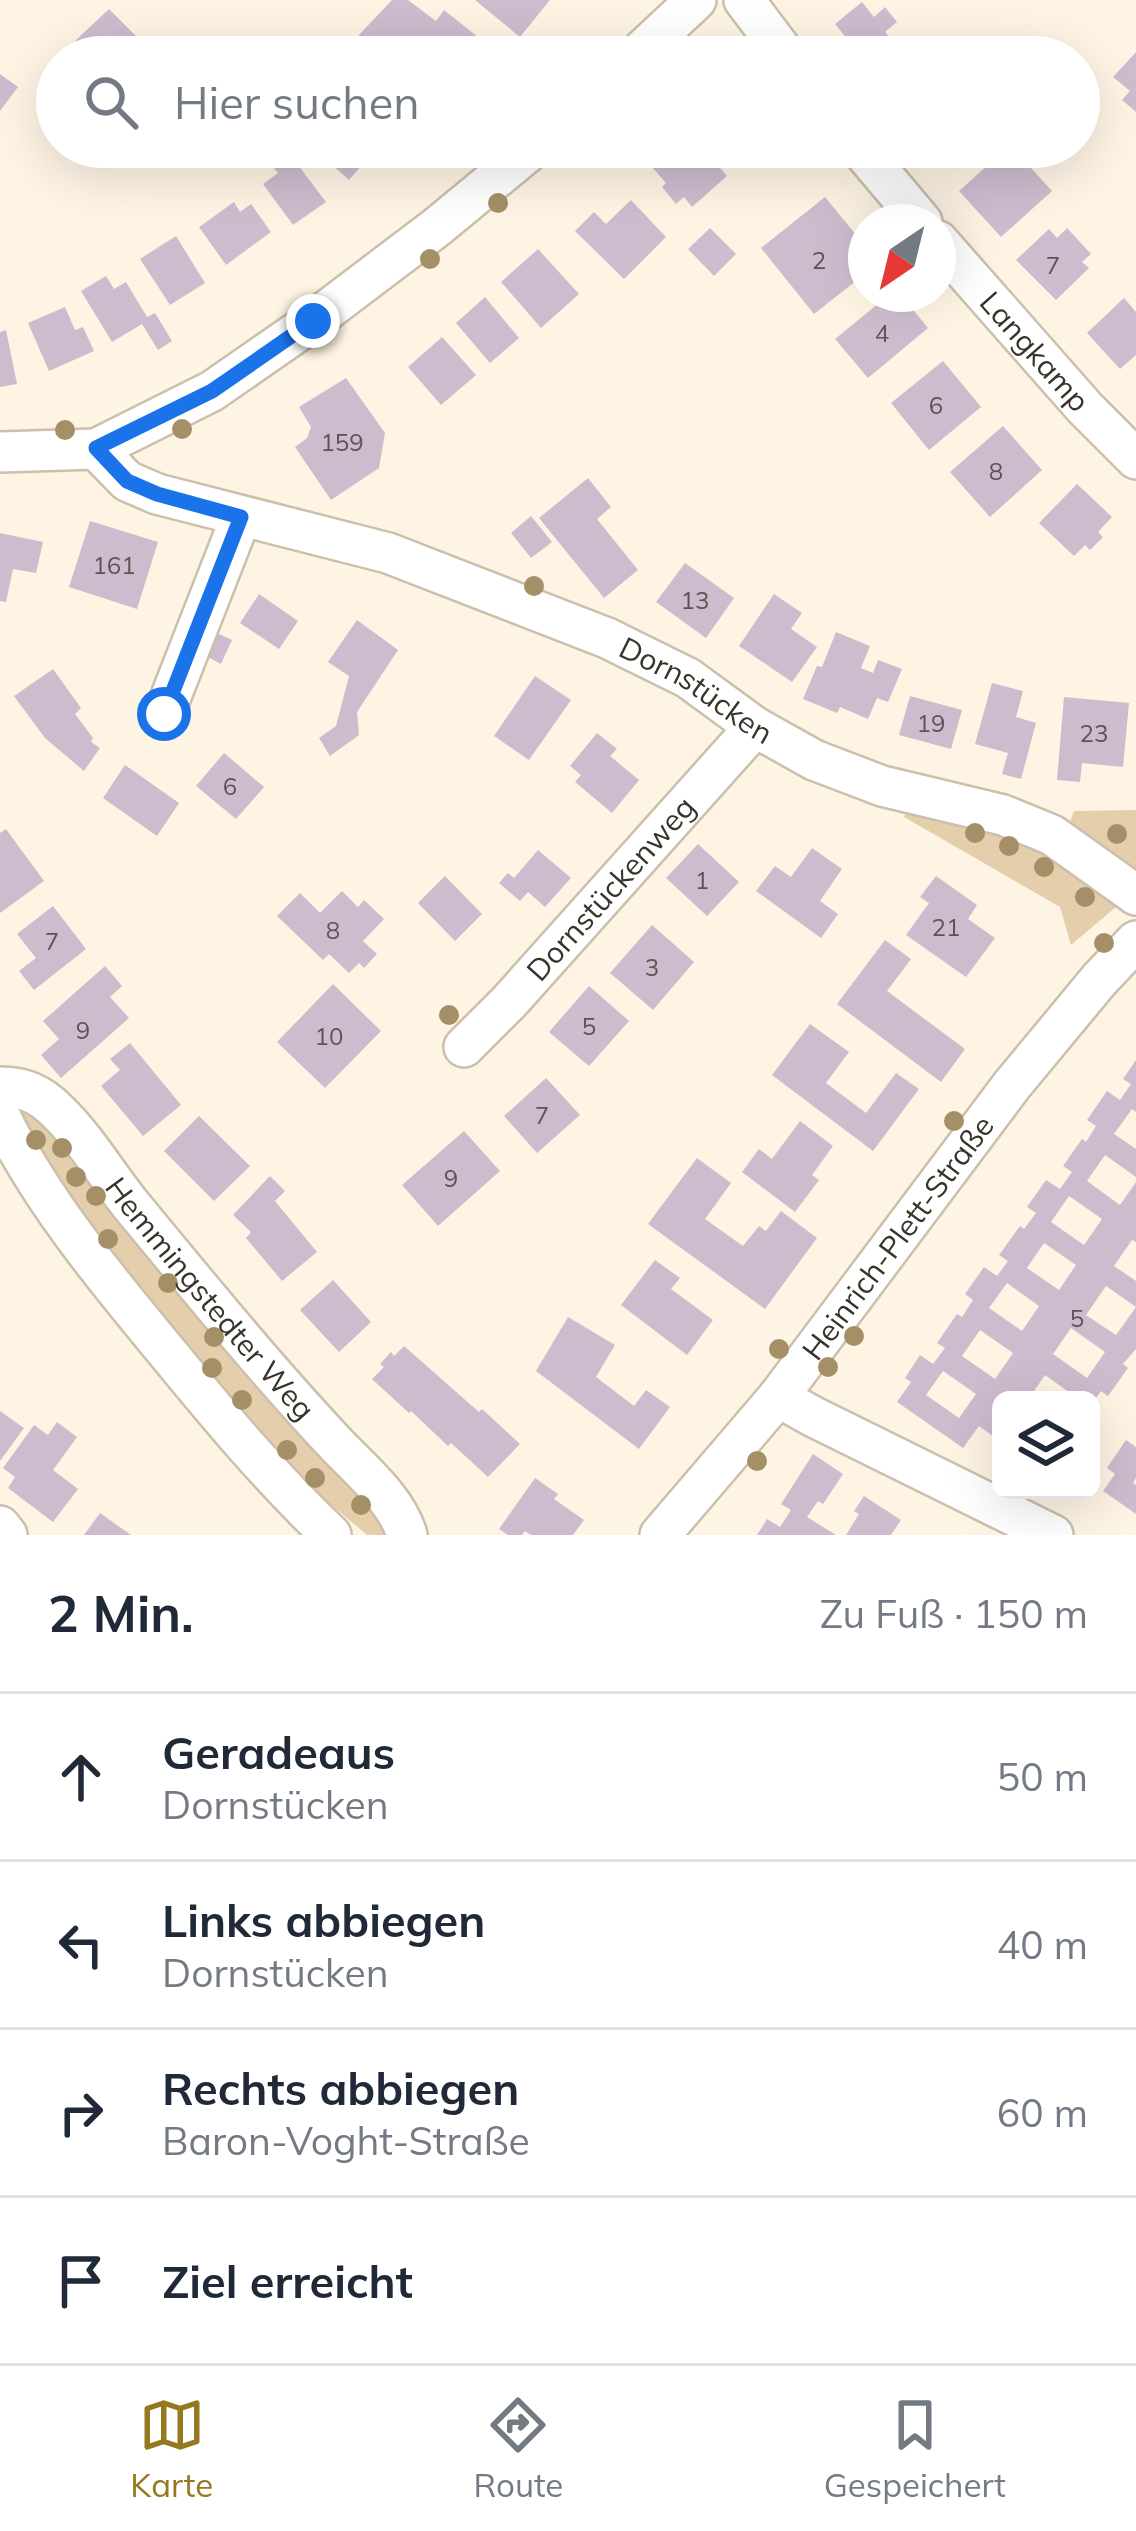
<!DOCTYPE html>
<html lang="de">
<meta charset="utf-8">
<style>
:root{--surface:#fff;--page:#f6f6f7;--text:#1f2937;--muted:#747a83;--line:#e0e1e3;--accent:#957920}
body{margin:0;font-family:Mulish,sans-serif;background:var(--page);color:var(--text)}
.controls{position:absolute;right:36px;bottom:36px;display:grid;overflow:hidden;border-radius:18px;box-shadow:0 12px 48px #0002}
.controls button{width:108px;height:108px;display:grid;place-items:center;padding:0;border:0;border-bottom:3px solid var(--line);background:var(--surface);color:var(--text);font:60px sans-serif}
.compass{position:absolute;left:848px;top:204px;width:108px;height:108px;border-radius:50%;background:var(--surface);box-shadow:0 12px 48px #0002;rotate:215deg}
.stop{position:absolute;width:36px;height:36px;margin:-27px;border:9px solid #1a73e8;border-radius:50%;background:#fff}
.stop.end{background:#1a73e8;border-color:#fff;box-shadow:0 3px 12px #0008}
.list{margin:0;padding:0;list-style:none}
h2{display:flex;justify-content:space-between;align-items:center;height:156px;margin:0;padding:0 48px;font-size:51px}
h2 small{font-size:39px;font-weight:400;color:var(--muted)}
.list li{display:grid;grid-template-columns:78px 1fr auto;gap:36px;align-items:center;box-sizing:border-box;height:168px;padding:0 48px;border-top:3px solid var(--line)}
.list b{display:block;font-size:45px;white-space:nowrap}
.list p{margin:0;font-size:39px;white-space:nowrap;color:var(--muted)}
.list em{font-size:39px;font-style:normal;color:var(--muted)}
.icon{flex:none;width:66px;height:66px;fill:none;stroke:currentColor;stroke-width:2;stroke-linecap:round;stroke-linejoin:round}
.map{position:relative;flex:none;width:1136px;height:1535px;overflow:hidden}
.search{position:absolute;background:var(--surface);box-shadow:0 12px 48px #0002;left:36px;right:36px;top:36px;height:132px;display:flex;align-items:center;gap:30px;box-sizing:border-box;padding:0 42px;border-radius:66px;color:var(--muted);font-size:45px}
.sheet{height:828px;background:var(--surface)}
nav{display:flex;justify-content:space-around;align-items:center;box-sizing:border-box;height:168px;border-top:3px solid var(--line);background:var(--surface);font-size:33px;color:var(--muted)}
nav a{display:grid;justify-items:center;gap:6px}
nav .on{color:var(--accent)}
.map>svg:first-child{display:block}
.green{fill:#e5ceab}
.building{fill:#ccbcce;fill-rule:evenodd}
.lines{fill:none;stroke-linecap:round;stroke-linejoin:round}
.minor-casing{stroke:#ccbfac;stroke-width:44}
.minor{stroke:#fff;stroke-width:39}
.tree{fill:#a48f67}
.route{stroke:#1a73e8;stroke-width:15}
.labels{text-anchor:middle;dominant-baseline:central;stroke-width:9;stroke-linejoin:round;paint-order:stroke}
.number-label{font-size:24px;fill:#5d5554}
.street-label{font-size:30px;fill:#38332b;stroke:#fff}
</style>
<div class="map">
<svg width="1136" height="1535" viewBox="0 0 1136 1535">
<rect width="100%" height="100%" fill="#fef4e4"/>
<path class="green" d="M908,806L951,814L1047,850L1106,889L1116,907L1071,945L1060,907L904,817Z
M1136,810V875L1067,829L1074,811Z
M20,1101L34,1107L393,1535H367L303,1481L213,1382L126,1279L42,1159L16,1113Z"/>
<path class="building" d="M392,0H408L436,21L444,10L503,57H380L358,36Z
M475,0H550L520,37Z
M862,2L874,17L885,7L897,22L885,32L895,44L879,57H862L835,24Z
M109,9L138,38L118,57H90L75,41Z
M1136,52V112L1122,100L1130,91L1113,77Z
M0,74L18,87L0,111Z
M329,147H387L376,159L371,155L349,180L321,155Z
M673,147H702L727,176L692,207L684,197L676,204L662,187L666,183L651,166Z
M1008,147H1012L1052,191L1001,237L959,191Z
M289,153L326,202L293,225L263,184L278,173L272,166Z
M825,197L866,247V273L814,314L761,248Z
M631,200L666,237L624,279L575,231L594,212L606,224Z
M234,202L240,212L251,204L271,232L226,265L199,227Z
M710,228L736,254L714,276L688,249Z
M1067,228L1091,254L1082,262L1089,268L1056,300L1016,260L1049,229L1057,238Z
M176,236L205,283L170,305L140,259Z
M538,249L579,294L541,328L501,282Z
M106,276L114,289L126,282L147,317L155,313L172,341L158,350L142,324L112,342L81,291Z
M890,294H900L928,328L868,378L835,339Z
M485,297L519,338L490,363L456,323Z
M1124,298L1136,312V355L1120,369L1087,333Z
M65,307L75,330L83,327L94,351L49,371L28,323Z
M6,330L17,384L0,387V332Z
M442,337L476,375L441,405L408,367Z
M943,361L981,407L929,450L891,403Z
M346,378L385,433L379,468L331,500L295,447L307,438L311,427L299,407Z
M1003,426L1042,470L990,517L950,472Z
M588,478L611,507L597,519L638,570L604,598L539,518Z
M1077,484L1112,517L1098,532L1103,537L1090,550L1085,545L1074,556L1039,523Z
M531,516L552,542L531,558L511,533Z
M90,521L158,542L137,609L69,587Z
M0,533L43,542L36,573L13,569L6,602L0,601Z
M685,563L734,598L706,638L656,602Z
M259,594L298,621L279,649L240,623Z
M774,594L802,613L791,629L817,647L792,682L739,646Z
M357,620L398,650L357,712L359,735L330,756L319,738L336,726L349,676L328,662Z
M215,632L232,640L221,664L204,655Z
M836,632L870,646L861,668L873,673L878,660L902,669L888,702L877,698L868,719L840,707L837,713L803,699L817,666L822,667Z
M53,669L81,708L75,714L93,738L91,742L100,748L84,771L45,738L14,696Z
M535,676L571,700L529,760L494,736Z
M992,683L1023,691L1016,717L1036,723L1021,779L1002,774L1008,753L975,744Z
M910,696L962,710L951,749L899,735Z
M1064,697L1129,703L1123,767L1082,763L1080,782L1057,780Z
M597,733L617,749L610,756L639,780L612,813L575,782L581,775L570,766Z
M224,753L264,787L236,819L196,786Z
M125,765L179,803L157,836L103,798Z
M6,829L44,881L0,913V833Z
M698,844L739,882L707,916L666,878Z
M812,848L842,869L820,901L838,914L821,938L756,891L775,866L791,877Z
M538,850L571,878L545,907L528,892L520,901L499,883L508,873L514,878Z
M445,876L482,914L455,941L418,903Z
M936,876L977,905L968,919L995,938L966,977L906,935L929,903L920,897Z
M342,891L358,907L364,900L384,919L363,941L377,954L364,968L359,963L349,973L329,954L323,960L277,916L300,893L320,913Z
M53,906L86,949L34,990L19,971L36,958L17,934Z
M652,925L694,962L653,1010L610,973Z
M885,940L911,959L887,991L965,1049L941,1082L837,1004Z
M105,966L122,986L110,997L129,1018L61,1078L41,1055L59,1039L43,1021Z
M333,984L381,1031L325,1088L277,1042Z
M589,986L629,1021L589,1066L549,1032Z
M810,1024L849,1052L826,1083L866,1113L896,1073L919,1089L873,1151L772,1075Z
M130,1043L181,1105L143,1136L101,1086L120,1070L110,1059Z
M1136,1060V1112L1132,1109L1114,1134L1136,1149V1177L1105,1155L1087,1181L1120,1205L1136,1182V1242L1132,1240L1114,1266L1136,1281V1349L1123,1364L1128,1368L1108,1396L1101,1391L1091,1405V1400H1080L1045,1375L1028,1400H1001V1442L979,1426L963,1448L897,1402L911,1382L905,1378L920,1355L933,1364L945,1348L937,1343L957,1314L962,1317L973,1300L965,1294L984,1267L997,1276L1008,1261L999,1255L1020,1226L1024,1229L1036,1213L1027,1207L1046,1180L1060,1189L1072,1172L1063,1166L1082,1139L1086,1142L1096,1126L1087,1120L1107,1091L1120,1100L1131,1084L1123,1079ZM1069,1196L1102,1219L1084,1245L1051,1222ZM1044,1243L1076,1265L1059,1290L1027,1268ZM1007,1283L1039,1306L1022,1331L989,1308ZM1106,1286L1136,1307L1116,1335L1086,1315ZM1071,1328L1105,1352L1087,1378L1053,1354ZM980,1330L1013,1353L995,1379L962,1356ZM943,1371L976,1394L959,1418L926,1395Z
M546,1078L580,1115L537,1153L504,1116Z
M199,1116L250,1166L214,1201L164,1151Z
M800,1121L833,1146L812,1175L819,1180L795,1212L742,1172L759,1149L772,1159Z
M464,1131L500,1171L438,1226L402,1185Z
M697,1158L731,1183L705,1219L743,1246L759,1226L766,1231L781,1211L817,1238L765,1309L648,1224Z
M270,1176L285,1191L275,1201L317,1252L282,1281L246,1238L251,1232L233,1215Z
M655,1260L680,1278L671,1289L713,1320L687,1355L621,1305Z
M333,1280L371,1322L339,1352L300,1310Z
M568,1317L615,1345L596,1377L634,1406L646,1390L670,1407L639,1449L536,1371Z
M404,1346L479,1412L482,1409L520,1444L488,1477L451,1443L448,1446L411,1411L409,1413L372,1379L384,1367L380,1364L391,1352L394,1356Z
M0,1411L24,1428L0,1461Z
M57,1422L77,1437L53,1470L78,1489L53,1522L8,1488L15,1477L3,1468L34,1425L48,1435Z
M1126,1440L1136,1447V1478L1133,1483L1136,1485V1514L1103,1491L1115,1474L1107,1468Z
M813,1454L843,1474L823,1504L818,1501L807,1517L836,1535H757L767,1519L780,1527L791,1510L781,1504Z
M535,1478L558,1494L554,1499L584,1520L573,1535H531L525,1531L522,1535H508L499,1529Z
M864,1496L901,1520L891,1535H846L859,1514L854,1511Z
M100,1513L131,1535H84Z"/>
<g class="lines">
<defs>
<g id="minor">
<path d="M744,0L787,57"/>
<path d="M635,57L696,0"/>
<path d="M859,147L922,222"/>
<path id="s1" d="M938,241L1085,408L1136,459"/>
<path id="s2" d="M96,449L127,481L157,494L388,553L607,638L688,678L755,727L814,760L882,786L1003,815L1052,835L1136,895"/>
<path d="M0,452L96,449L212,391L313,321L437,227L534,147"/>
<path d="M164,714L241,517"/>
<path id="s3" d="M464,1047L509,1002L755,727"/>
<path id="s4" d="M0,1087C24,1087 40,1094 57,1111C86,1139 106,1174 131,1205C197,1285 263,1366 334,1442C360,1470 396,1498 407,1535"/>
<path d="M0,1116C43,1204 109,1282 171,1357C221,1418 273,1480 331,1535"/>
<path d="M778,1397L812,1416L1053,1535"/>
<path d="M0,1526L7,1535"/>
<path id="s5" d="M660,1535L778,1397L1012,1085L1099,980L1136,941"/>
</g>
</defs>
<use href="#minor" class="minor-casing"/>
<use href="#minor" class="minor"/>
</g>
<g class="tree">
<circle cx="498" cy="203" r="10"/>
<circle cx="430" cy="259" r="10"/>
<circle cx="182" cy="429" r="10"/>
<circle cx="65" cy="430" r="10"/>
<circle cx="534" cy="586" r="10"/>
<circle cx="975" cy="833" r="10"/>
<circle cx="1117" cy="834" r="10"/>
<circle cx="1009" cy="846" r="10"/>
<circle cx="1044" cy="867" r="10"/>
<circle cx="1085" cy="897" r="10"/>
<circle cx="1104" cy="943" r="10"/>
<circle cx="449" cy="1015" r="10"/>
<circle cx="954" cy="1121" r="10"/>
<circle cx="36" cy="1140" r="10"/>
<circle cx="62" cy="1148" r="10"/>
<circle cx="76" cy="1177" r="10"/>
<circle cx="96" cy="1196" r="10"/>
<circle cx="108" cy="1239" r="10"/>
<circle cx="168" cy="1283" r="10"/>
<circle cx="854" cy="1336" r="10"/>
<circle cx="214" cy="1337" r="10"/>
<circle cx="779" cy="1349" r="10"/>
<circle cx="828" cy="1367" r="10"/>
<circle cx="212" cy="1368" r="10"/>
<circle cx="242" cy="1400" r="10"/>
<circle cx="287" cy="1450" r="10"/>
<circle cx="757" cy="1461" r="10"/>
<circle cx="315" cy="1478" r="10"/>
<circle cx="361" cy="1505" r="10"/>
</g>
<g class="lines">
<path class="route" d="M164,714L241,517L157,494L127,481L96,448L212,391L313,321"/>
</g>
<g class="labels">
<g class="number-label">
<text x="819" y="260">2</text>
<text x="1053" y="265">7</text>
<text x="882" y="333">4</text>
<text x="936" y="405">6</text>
<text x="342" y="442">159</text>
<text x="996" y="471">8</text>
<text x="114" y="565">161</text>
<text x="695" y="600">13</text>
<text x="931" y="723">19</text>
<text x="1094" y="733">23</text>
<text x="230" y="786">6</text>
<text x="702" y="880">1</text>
<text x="946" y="927">21</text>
<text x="333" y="930">8</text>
<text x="52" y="941">7</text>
<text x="652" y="967">3</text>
<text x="589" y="1026">5</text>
<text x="83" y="1030">9</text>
<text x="329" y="1036">10</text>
<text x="542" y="1115">7</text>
<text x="451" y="1178">9</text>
<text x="1077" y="1318">5</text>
</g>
<g class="street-label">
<text stroke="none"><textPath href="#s1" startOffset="147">Langkamp</textPath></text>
<text stroke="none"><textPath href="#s2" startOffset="654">Dornstücken</textPath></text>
<text stroke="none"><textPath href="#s3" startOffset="216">Dornstückenweg</textPath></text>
<text stroke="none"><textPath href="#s5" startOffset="381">Heinrich-Plett-Straße</textPath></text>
<text stroke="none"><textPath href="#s4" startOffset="306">Hemmingstedter Weg</textPath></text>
</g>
</g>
</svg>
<div class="controls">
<button><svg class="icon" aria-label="layers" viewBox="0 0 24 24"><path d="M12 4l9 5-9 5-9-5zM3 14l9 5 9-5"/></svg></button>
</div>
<svg class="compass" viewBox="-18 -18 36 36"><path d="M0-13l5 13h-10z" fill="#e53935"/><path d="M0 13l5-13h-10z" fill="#747a83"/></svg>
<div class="stop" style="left:164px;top:714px"></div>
<div class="stop end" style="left:313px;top:321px"></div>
<div class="search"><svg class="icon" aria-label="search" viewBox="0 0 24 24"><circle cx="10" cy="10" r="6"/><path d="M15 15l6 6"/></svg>Hier suchen</div>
</div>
<section class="sheet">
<h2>2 Min.<small>Zu Fuß · 150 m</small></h2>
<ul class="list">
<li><svg class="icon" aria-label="ahead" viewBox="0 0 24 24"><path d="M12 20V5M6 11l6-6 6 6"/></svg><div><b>Geradeaus</b><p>Dornstücken</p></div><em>50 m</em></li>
<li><svg class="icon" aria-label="left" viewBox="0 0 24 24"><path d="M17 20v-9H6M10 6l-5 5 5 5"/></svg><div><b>Links abbiegen</b><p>Dornstücken</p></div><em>40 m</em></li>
<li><svg class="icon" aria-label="right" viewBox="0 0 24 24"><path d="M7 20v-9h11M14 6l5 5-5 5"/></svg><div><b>Rechts abbiegen</b><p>Baron-Voght-Straße</p></div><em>60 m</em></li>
<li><svg class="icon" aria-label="arrive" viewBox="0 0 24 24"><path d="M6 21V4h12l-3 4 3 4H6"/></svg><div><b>Ziel erreicht</b></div></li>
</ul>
</section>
<nav>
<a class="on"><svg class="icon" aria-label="map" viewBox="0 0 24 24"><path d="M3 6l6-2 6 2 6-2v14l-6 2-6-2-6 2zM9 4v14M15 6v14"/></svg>Karte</a>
<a><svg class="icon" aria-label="directions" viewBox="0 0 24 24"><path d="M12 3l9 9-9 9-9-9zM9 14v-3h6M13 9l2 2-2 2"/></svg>Route</a>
<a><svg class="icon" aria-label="saved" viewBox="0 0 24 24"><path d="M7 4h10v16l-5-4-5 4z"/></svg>Gespeichert</a>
</nav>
